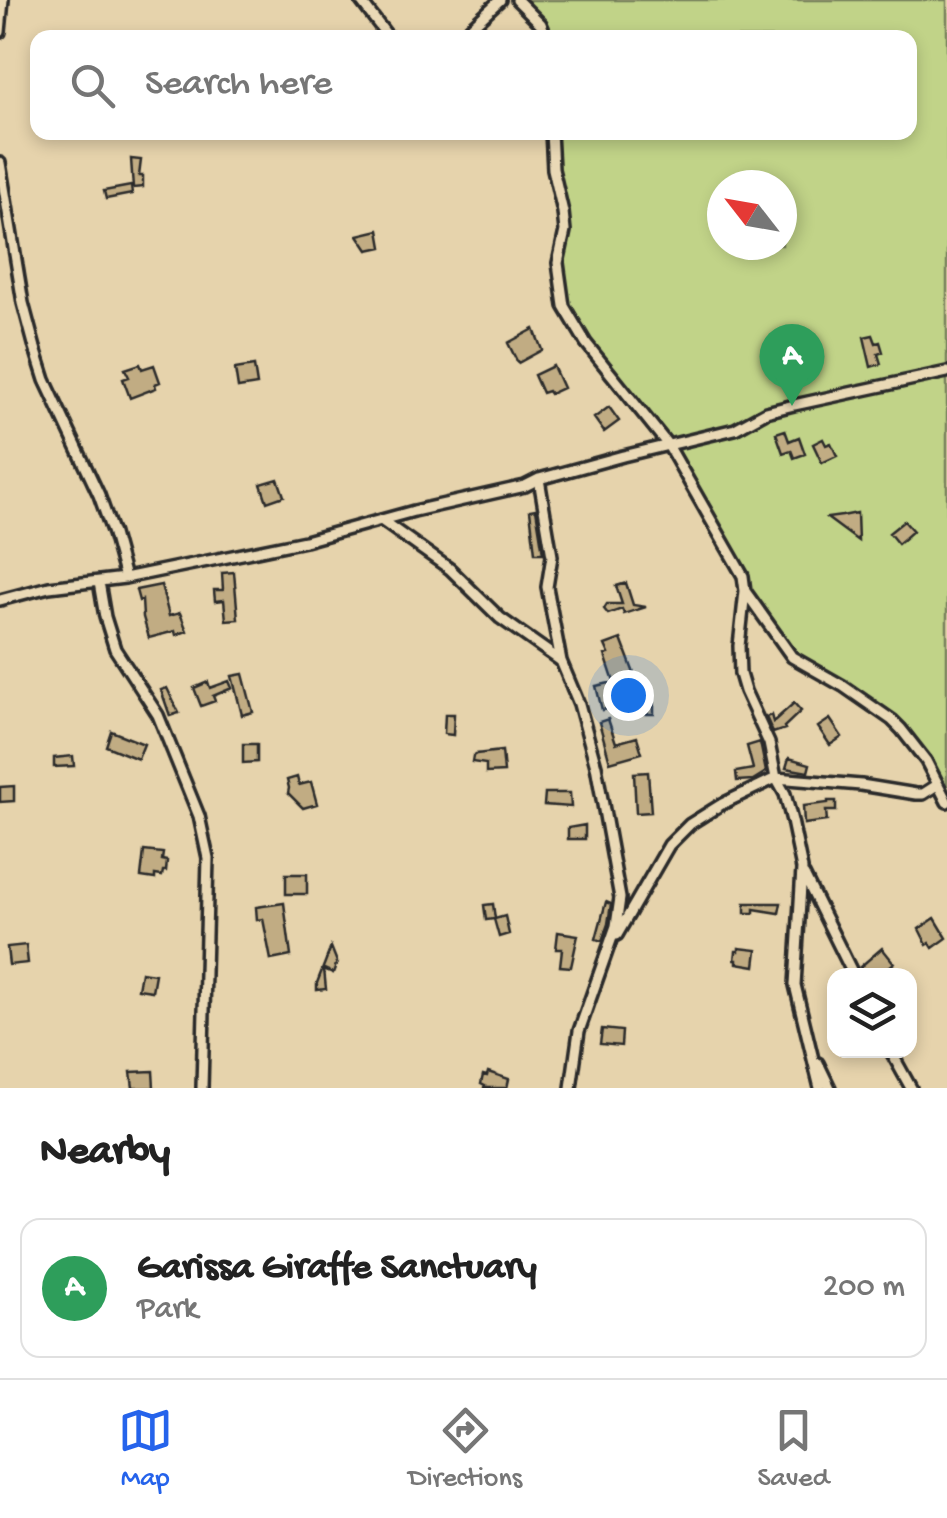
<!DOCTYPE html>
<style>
:root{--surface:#fff;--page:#f6f6f6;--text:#222;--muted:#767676;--line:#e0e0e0;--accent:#2563eb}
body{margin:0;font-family:"Gochi Hand",sans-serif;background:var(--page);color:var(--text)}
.controls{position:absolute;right:30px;bottom:30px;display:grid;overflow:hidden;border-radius:20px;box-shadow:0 5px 15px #0003}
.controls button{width:90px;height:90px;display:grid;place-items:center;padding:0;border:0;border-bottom:2px solid var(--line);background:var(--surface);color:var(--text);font:50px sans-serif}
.compass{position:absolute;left:707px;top:170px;width:90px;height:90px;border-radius:50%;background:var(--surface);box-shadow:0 5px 15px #0003;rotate:301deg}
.you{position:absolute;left:628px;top:695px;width:35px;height:35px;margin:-25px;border:8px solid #fff;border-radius:50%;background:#1a73e8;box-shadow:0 0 0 15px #1a73e833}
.badge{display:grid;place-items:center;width:65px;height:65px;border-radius:50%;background:var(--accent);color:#fff;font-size:32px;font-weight:700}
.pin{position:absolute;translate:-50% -82px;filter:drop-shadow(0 2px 5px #0008)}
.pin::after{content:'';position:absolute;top:52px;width:35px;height:30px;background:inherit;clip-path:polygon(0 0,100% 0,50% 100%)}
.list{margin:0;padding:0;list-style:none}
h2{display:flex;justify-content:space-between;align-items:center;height:130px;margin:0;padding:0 40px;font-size:42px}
h2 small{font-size:32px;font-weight:400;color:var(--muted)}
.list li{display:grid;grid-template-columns:65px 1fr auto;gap:30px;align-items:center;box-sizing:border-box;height:140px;margin:0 20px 20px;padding:0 20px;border:2px solid var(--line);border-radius:20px}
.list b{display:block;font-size:38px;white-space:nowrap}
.list p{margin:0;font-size:32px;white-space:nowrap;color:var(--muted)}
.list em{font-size:32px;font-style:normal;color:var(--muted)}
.icon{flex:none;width:55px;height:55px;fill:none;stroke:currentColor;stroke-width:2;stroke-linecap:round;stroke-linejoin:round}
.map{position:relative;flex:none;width:947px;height:1088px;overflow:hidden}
.search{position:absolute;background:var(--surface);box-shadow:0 5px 15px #0003;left:30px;right:30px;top:30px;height:110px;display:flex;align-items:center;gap:25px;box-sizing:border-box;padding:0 35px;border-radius:20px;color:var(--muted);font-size:38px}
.sheet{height:290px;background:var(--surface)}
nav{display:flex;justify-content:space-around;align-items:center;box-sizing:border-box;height:140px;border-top:2px solid var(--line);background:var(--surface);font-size:28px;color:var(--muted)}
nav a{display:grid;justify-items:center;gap:5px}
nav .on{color:var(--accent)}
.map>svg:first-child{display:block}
.green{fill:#c1d388;stroke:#767f5a;stroke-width:2.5;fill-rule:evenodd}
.building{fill:#c1ac83;stroke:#2b2b2b;stroke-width:2.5}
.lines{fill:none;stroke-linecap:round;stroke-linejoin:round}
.street-casing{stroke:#2b2b2b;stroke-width:16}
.street{stroke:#ead9b6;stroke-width:9}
</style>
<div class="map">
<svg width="947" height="1088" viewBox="0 0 947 1088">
<rect width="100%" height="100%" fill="#e6d3ac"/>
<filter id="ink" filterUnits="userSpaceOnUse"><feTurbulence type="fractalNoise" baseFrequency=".01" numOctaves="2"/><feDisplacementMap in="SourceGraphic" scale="20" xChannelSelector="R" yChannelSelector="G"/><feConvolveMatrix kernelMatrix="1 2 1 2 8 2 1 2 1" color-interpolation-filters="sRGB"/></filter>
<g filter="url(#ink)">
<path class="green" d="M517,0H947V802L901,729L792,657L760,609L668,445L572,322L559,284L565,230L551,132H910V38L547,37ZM722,185H782V245H722Z"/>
<path class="building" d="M131,159L141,160L139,176H143V187L133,188Z
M131,186L132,194L106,199L104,191Z
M379,230L382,247L368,250L358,235Z
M534,329L542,350L518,363L508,343Z
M873,335L876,343L880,342L883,352L878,354L881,364L871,367L864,337Z
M140,364L142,369L154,365L160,382L155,384L156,388L130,398L123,379L129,377L125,369Z
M254,366L257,385L238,388L235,369Z
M553,366L563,388L550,394L548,391L542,393L534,375Z
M609,407L619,421L604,432L594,418Z
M785,430L789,441L799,437L805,454L794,458L791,450L783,453L776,433Z
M823,439L826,445L831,443L837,456L822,463L813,444Z
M278,479L284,496L267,502L261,484Z
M536,509L543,553H535L530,510Z
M857,513L858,541L827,518L842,516Z
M904,521L913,531L898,544L889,533Z
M234,572L238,619L226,620L224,600L215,601L214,590H223L222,573Z
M626,583L633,605L646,607L624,614L622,609L608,614L604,609L607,604H622L616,586Z
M161,585L169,616L180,613L187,631L176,635L175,631L149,638L143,617L142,600L139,601L136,590Z
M621,639L638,684L623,688L624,706L602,710L596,686L614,682L605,655L609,654L605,645Z
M243,674L253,712L242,715L232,676Z
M644,676L654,696V714H646Z
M229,681L232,688L213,696L215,701L201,706L194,688L208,682L210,688Z
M167,688L179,713L170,716L161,690Z
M794,703L801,711L784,727L785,729L773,733L766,717L771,715L773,722Z
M445,714H454L453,735L444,734Z
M608,719L616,743L637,737L642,753L610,762L599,722Z
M830,719L842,737L830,745L818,727Z
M111,731L144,744L138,759L106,746Z
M760,742L766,772L753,780L737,781L736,772L753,769L747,746Z
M243,744H257V762L243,763Z
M502,751L504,772L486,773V764L472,762L473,756L476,754Z
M73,756L74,766L54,767V758Z
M789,758L810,764L808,772L786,768Z
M648,772L651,812L636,813L634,773Z
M297,777L299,785L311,782L317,804L303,808L288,793L289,788L287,780Z
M14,786V801L0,802V787Z
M545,793H570L571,807L544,805Z
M828,801H836V811H826L827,821L804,824L803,806L828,803Z
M585,825V839H568V828Z
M144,851L163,853L162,860L167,861L166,871H163L162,876L155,875V879L141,877Z
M286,874H307V894H286Z
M606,902L611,904L608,924L602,941L596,939Z
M284,903L291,956L271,960L263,919L257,920L256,907Z
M745,903H781L779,913L754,909V913H745Z
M493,904L495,919L505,916L509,934L499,937L494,919L486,920L484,905Z
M935,918L947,938L933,948L930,943L927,945L919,929Z
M558,932L578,935L571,967L560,966L562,949H556Z
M26,945L28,963L9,965L7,947Z
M331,947L337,962L333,973L324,969L326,989L317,990V983Z
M739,948L757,950L755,966L737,963V960H735L736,951H739Z
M882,948L894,963L888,968L894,976H867L860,967Z
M141,972L155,974L152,991L138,989Z
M602,1029L622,1031L621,1046L600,1044Z
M153,1071L154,1088H133L131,1072Z
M488,1072L509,1079L507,1088H484L485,1086L481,1084L483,1075L487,1076Z"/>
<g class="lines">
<defs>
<path id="street" d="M360,0L389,38
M517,0L541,24L547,38
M0,32L3,0
M459,38L500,0
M551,132L553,169L563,212L565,231L558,263L564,306L586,343L668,445L743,576L745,591L739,646L740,674L745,691L769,743L776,778L785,794L792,821L802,869L795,985L820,1088
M0,163L23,303L35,348L45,380L99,495L113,534L125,578
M539,479L552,556L547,587L561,661
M381,520L450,569L500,618L561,661L579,704L596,766L620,898L616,926L579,1031L571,1088
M99,582L105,617L115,649L158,715L199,816L208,858L202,1088
M745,591L792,657L843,686L892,720L901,729L926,761L947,802
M0,600L49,587L125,578L305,541L414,511L525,486L539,479L623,456L735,429L766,412L794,405L947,372
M804,875L854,976
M617,935L669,845L690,824L722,804L776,778L861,785L916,794H923L937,785
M890,1050L911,1088
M818,1063L830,1088"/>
</defs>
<use href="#street" class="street-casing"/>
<use href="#street" class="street"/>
</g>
</g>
</svg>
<div class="controls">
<button><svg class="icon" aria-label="layers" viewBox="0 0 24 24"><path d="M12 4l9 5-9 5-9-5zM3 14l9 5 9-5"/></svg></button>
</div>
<svg class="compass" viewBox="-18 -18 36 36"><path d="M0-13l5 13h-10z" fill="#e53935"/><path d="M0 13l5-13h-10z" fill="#767676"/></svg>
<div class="you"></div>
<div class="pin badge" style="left:792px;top:406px;background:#2e9e5b">A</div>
<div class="search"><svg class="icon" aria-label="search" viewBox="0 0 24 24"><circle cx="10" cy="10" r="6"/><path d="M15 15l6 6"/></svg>Search here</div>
</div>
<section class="sheet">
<h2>Nearby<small></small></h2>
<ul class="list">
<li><span class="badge" style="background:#2e9e5b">A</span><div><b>Garissa Giraffe Sanctuary</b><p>Park</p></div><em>200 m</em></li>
</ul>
</section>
<nav>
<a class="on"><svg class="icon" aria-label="map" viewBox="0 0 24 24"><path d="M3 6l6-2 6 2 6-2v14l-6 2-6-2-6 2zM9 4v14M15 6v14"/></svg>Map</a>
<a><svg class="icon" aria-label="directions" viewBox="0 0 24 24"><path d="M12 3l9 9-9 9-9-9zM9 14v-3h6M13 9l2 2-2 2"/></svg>Directions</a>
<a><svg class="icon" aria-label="saved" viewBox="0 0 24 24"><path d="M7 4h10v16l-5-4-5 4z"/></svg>Saved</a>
</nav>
